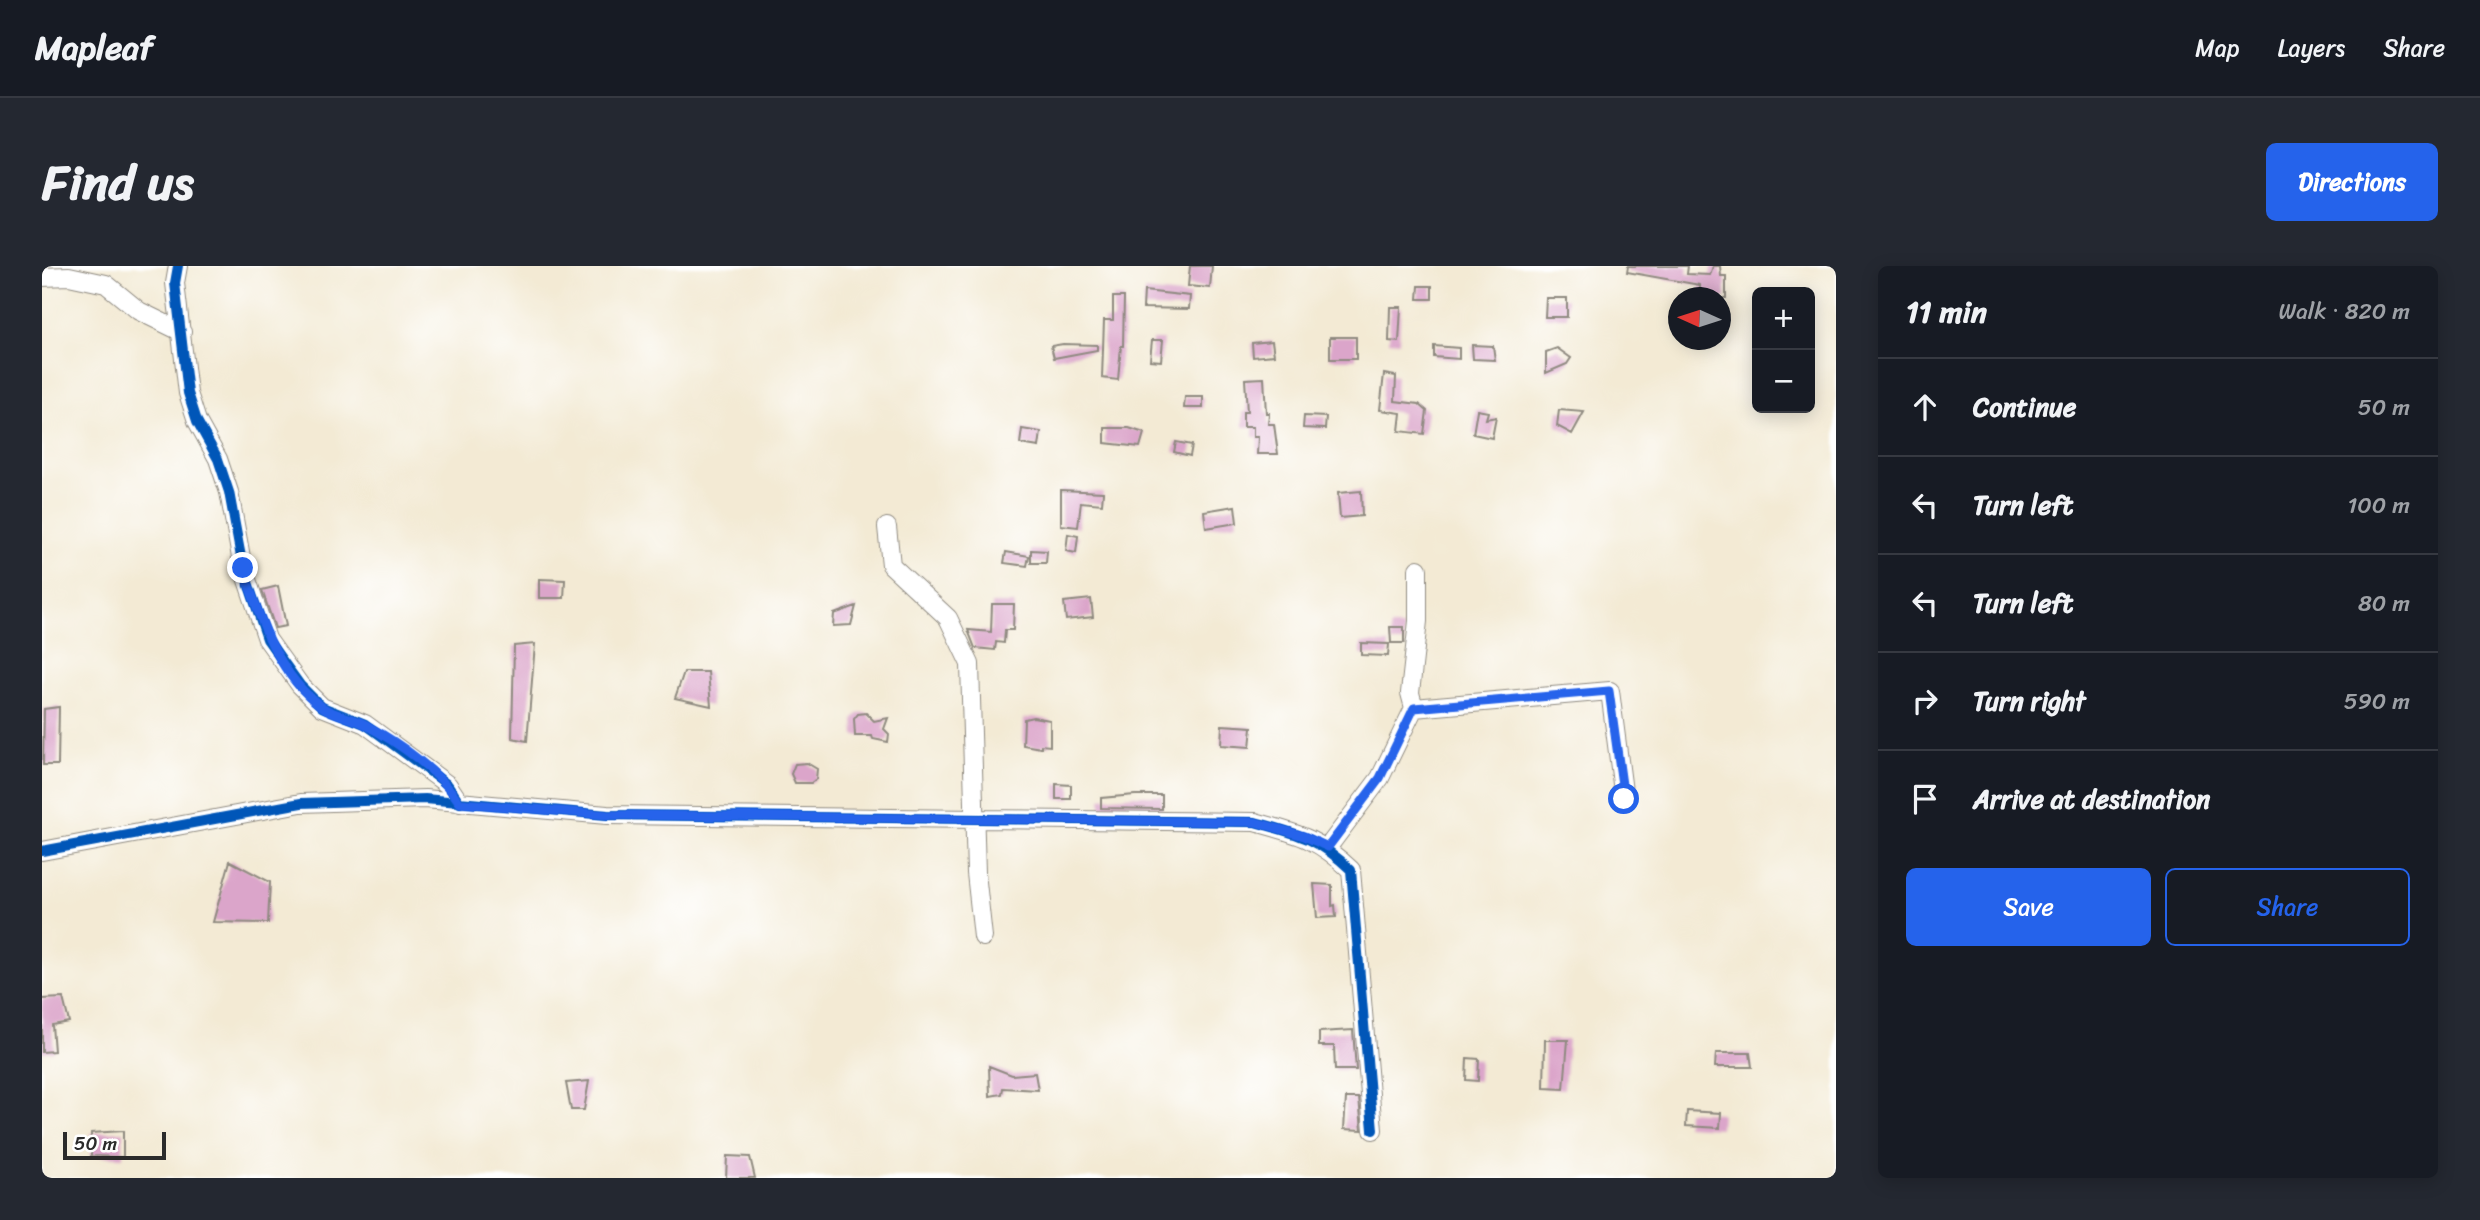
<!DOCTYPE html>
<meta charset="utf-8">
<style>
:root{--surface:#171b24;--page:#242831;--text:#f1f3f6;--muted:#9ea1a6;--line:#363941;--accent:#2563eb}
body{margin:0;font-family:Sriracha,sans-serif;background:var(--page);color:var(--text)}
.controls{position:absolute;right:21px;top:21px;display:grid;overflow:hidden;border-radius:10px;box-shadow:0 4px 18px #0003}
.controls button{width:63px;height:63px;display:grid;place-items:center;padding:0;border:0;border-bottom:2px solid var(--line);background:var(--surface);color:var(--text);font:35px sans-serif}
.compass{position:absolute;left:1626px;top:21px;width:63px;height:63px;border-radius:50%;background:var(--surface);box-shadow:0 4px 18px #0003;rotate:273deg}
.scale{position:absolute;left:21px;bottom:18px;width:103px;box-sizing:border-box;padding-left:7px;border:4px solid #2b2b2b;border-top:0;font-size:19px;line-height:24px;white-space:nowrap;color:#2b2b2b;-webkit-text-stroke:5px #fff;paint-order:stroke}
.stop{position:absolute;width:21px;height:21px;margin:-16px;border:5px solid #2563eb;border-radius:50%;background:#fff}
.stop.end{background:#2563eb;border-color:#fff;box-shadow:0 2px 7px #0008}
.list{margin:0;padding:0;list-style:none}
h2{display:flex;justify-content:space-between;align-items:center;height:91px;margin:0;padding:0 28px;font-size:30px}
h2 small{font-size:23px;font-weight:400;color:var(--muted)}
.list li{display:grid;grid-template-columns:46px 1fr auto;gap:21px;align-items:center;box-sizing:border-box;height:98px;padding:0 28px;border-top:2px solid var(--line)}
.list b{display:block;font-size:26px;white-space:nowrap}
.list em{font-size:23px;font-style:normal;color:var(--muted)}
.actions{display:flex;gap:14px;padding:21px 28px}
.actions a{flex:1;padding:16px 0;border:2px solid var(--accent);border-radius:10px;text-align:center;font-size:24px;color:var(--accent)}
.actions .main{background:var(--accent);color:#fff}
.icon{flex:none;width:38px;height:38px;fill:none;stroke:currentColor;stroke-width:2;stroke-linecap:round;stroke-linejoin:round}
.map{position:relative;flex:none;width:1794px;height:912px;overflow:hidden;border-radius:10px}
header{display:flex;align-items:center;gap:42px;box-sizing:border-box;height:98px;padding:0 35px;background:var(--surface);border-bottom:2px solid var(--line)}
header strong{font-size:33px}
nav{display:flex;gap:38px;margin-inline-start:auto;font-size:24px}
.intro{display:flex;align-items:center;justify-content:space-between;box-sizing:border-box;height:168px;padding:0 42px}
h1{margin:0;font-size:49px}
.button{padding:18px 32px;border-radius:10px;background:var(--accent);color:#fff;font-size:24px;font-weight:700}
main{display:flex;gap:42px;padding:0 42px}
aside{flex:1;background:var(--surface);border-radius:10px;box-shadow:0 4px 18px #0003}
.map>svg:first-child{display:block}
.building{fill:#dba5ca}
.lines{fill:none;stroke-linecap:round;stroke-linejoin:round}
.minor-casing{stroke:#8f8a80;stroke-width:20}
.minor{stroke:#fff;stroke-width:18}
.cycleway-casing{stroke:#fff;stroke-width:15}
.cycleway{stroke:#0057b8;stroke-width:10}
.route{stroke:#2563eb;stroke-width:9}
</style>
<header>
<strong>Mapleaf</strong>
<nav><a>Map</a><a>Layers</a><a>Share</a></nav>
</header>
<div class="intro"><h1>Find us</h1><a class="button">Directions</a></div>
<main>
<div class="map">
<svg width="1794" height="912" viewBox="0 0 1794 912">
<rect width="100%" height="100%" fill="#fff"/>
<filter id="ink" filterUnits="userSpaceOnUse"><feTurbulence type="fractalNoise" baseFrequency=".0143" numOctaves="2"/><feDisplacementMap in="SourceGraphic" scale="14" xChannelSelector="R" yChannelSelector="G"/><feConvolveMatrix kernelMatrix="1 2 1 2 8 2 1 2 1" color-interpolation-filters="sRGB"/></filter>
<filter id="wash" filterUnits="userSpaceOnUse"><feTurbulence type="fractalNoise" baseFrequency=".00686" numOctaves="4" result="noise"/><feDisplacementMap in="SourceGraphic" scale="28" xChannelSelector="R" yChannelSelector="G"/><feGaussianBlur stdDeviation="1.57" result="paint"/><feColorMatrix in="noise" values="0 0 0 0 0 0 0 0 0 0 0 0 0 0 0 0 0 1.4 0 .05"/><feComposite in="paint" operator="in"/></filter>
<g filter="url(#wash)">
<rect width="100%" height="100%" fill="#f3ead4"/>
<g id="blocks">
<path class="building" d="M1148,0H1170L1168,22L1146,20Z
M1586,0H1646L1645,8L1668,9L1671,0H1678L1679,10H1684V32H1658V19L1585,6Z
M1377,20H1390V33H1376Z
M1102,25L1148,30L1147,43L1101,42Z
M1071,31H1082L1081,80H1079L1076,114L1060,112L1062,54H1071Z
M1504,32H1525V51H1503Z
M1348,41H1359L1357,76L1347,75Z
M1288,71H1314V93H1288Z
M1110,74H1121L1119,95L1108,94Z
M1230,75L1232,89L1211,91L1210,77Z
M1021,78L1055,79V84L1012,92L1009,80Z
M1430,79L1451,80L1453,94L1431,93Z
M1392,80L1417,82V93L1392,91Z
M1515,82L1529,92L1525,98L1504,107V86Z
M1342,108L1354,110L1353,135L1377,138L1385,145L1382,168L1357,165L1359,147L1338,144Z
M1222,112L1224,147H1227L1226,158H1232L1236,188H1215L1216,171H1211V161H1201V146H1205L1203,113Z
M1143,131H1161V142H1142Z
M1435,144L1446,146L1444,153L1454,151L1450,172L1431,168Z
M1517,144L1542,146L1530,168L1515,160Z
M1262,150L1284,151L1283,163L1261,162Z
M1063,162H1087L1102,167L1098,181L1063,177Z
M980,163L999,166L997,181L978,178Z
M1134,176L1150,179L1148,190L1132,186Z
M1019,224L1061,226L1060,238L1039,236L1036,261L1019,259Z
M1319,225L1320,250L1298,252L1296,227Z
M1193,240L1195,257L1164,262L1162,245Z
M1026,268L1036,270L1034,287L1024,285Z
M989,284L1005,285L1004,297H989Z
M964,286L987,290L985,300L962,297Z
M497,313L523,314L522,332H497Z
M236,320L244,360L233,362L220,324Z
M1049,333L1051,351L1024,354L1022,336Z
M950,338H972L971,364H963L962,377L954,376L953,384L933,382L926,364L949,366Z
M814,340L809,359L791,360L792,348Z
M1348,361H1362V377H1349Z
M1319,377L1347,378L1346,390L1319,389Z
M493,378L485,475L470,472L472,380Z
M642,406H666L669,440L633,432Z
M17,441L16,499H1L2,443Z
M824,447L832,455L846,452L842,463L847,468L846,476L831,473L830,470H813L812,453L816,448Z
M991,451L1008,454V480L999,479V482L981,479L982,453Z
M1180,459L1210,461L1208,481L1179,479Z
M765,497L775,503L774,513L769,517H753L749,508L753,498Z
M1014,518L1029,519V533H1014Z
M1093,529H1120V543L1059,542V532Z
M188,595L228,616L226,657L171,656Z
M1272,618L1290,619V640L1293,639L1294,651L1275,652Z
M21,732L27,756L10,759L12,785L0,786V733Z
M1311,764L1314,804H1293L1292,780H1277V766Z
M1503,774H1526L1522,823L1502,822Z
M1674,787H1708L1710,801H1673Z
M1425,792L1437,793L1436,815L1424,814Z
M947,800L970,809L993,807L996,824L961,822L960,828L948,830Z
M547,815L542,844H529L524,817Z
M1304,832H1317L1320,864L1302,863Z
M1645,845L1679,847L1678,862L1644,860Z
M81,865V891L49,890V867Z
M685,890L708,891L713,912H684Z"/>
</g>
</g>
<g filter="url(#ink)">
<use href="#blocks" fill-opacity="0" stroke="#8f8a80" stroke-width="2"/>
<g class="lines">
<defs>
<path id="minor" d="M136,0L133,17L146,127L155,155L176,193L187,226L201,302L225,373L258,419L280,441L323,458L406,519L418,537
M0,11L27,10L64,18L97,45L140,66
M845,261L849,299L906,352L928,398L934,607L941,671
M1372,442L1568,425L1582,533
M1286,581L1338,512L1372,442L1368,427L1376,355V303
M0,585L259,537L383,533L565,549L1213,556C1256,568 1276,572 1309,604L1331,864"/>
</defs>
<use href="#minor" class="minor-casing"/>
<use href="#minor" class="minor"/>
<defs>
<path id="cycleway" d="M136,0L133,17L146,127L155,155L176,193L187,226L201,302L225,373L258,419L280,441L323,458L406,519L418,537
M0,585L259,537L383,533L565,549L1213,556C1256,568 1276,572 1309,604L1331,864"/>
</defs>
<use href="#cycleway" class="cycleway-casing"/>
<use href="#cycleway" class="cycleway"/>
</g>
</g>
<g class="lines" filter="url(#ink)">
<path class="route" d="M201,302C218,351 234,408 279,440C292,450 310,451 324,459C357,477 397,505 418,537L565,549L1213,556L1262,570L1286,581L1338,512L1372,442L1567,425L1582,533"/>
</g>
</svg>
<div class="controls">
<button>+</button>
<button>−</button>
</div>
<svg class="compass" viewBox="-18 -18 36 36"><path d="M0-13l5 13h-10z" fill="#e53935"/><path d="M0 13l5-13h-10z" fill="#9ea1a6"/></svg>
<div class="scale">50 m</div>
<div class="stop" style="left:1582px;top:533px"></div>
<div class="stop end" style="left:201px;top:302px"></div>
</div>
<aside>
<h2>11 min<small>Walk · 820 m</small></h2>
<ul class="list">
<li><svg class="icon" aria-label="ahead" viewBox="0 0 24 24"><path d="M12 20V5M6 11l6-6 6 6"/></svg><div><b>Continue</b></div><em>50 m</em></li>
<li><svg class="icon" aria-label="left" viewBox="0 0 24 24"><path d="M17 20v-9H6M10 6l-5 5 5 5"/></svg><div><b>Turn left</b></div><em>100 m</em></li>
<li><svg class="icon" aria-label="left" viewBox="0 0 24 24"><path d="M17 20v-9H6M10 6l-5 5 5 5"/></svg><div><b>Turn left</b></div><em>80 m</em></li>
<li><svg class="icon" aria-label="right" viewBox="0 0 24 24"><path d="M7 20v-9h11M14 6l5 5-5 5"/></svg><div><b>Turn right</b></div><em>590 m</em></li>
<li><svg class="icon" aria-label="arrive" viewBox="0 0 24 24"><path d="M6 21V4h12l-3 4 3 4H6"/></svg><div><b>Arrive at destination</b></div></li>
</ul>
<div class="actions"><a class="main">Save</a><a>Share</a></div>
</aside>
</main>
